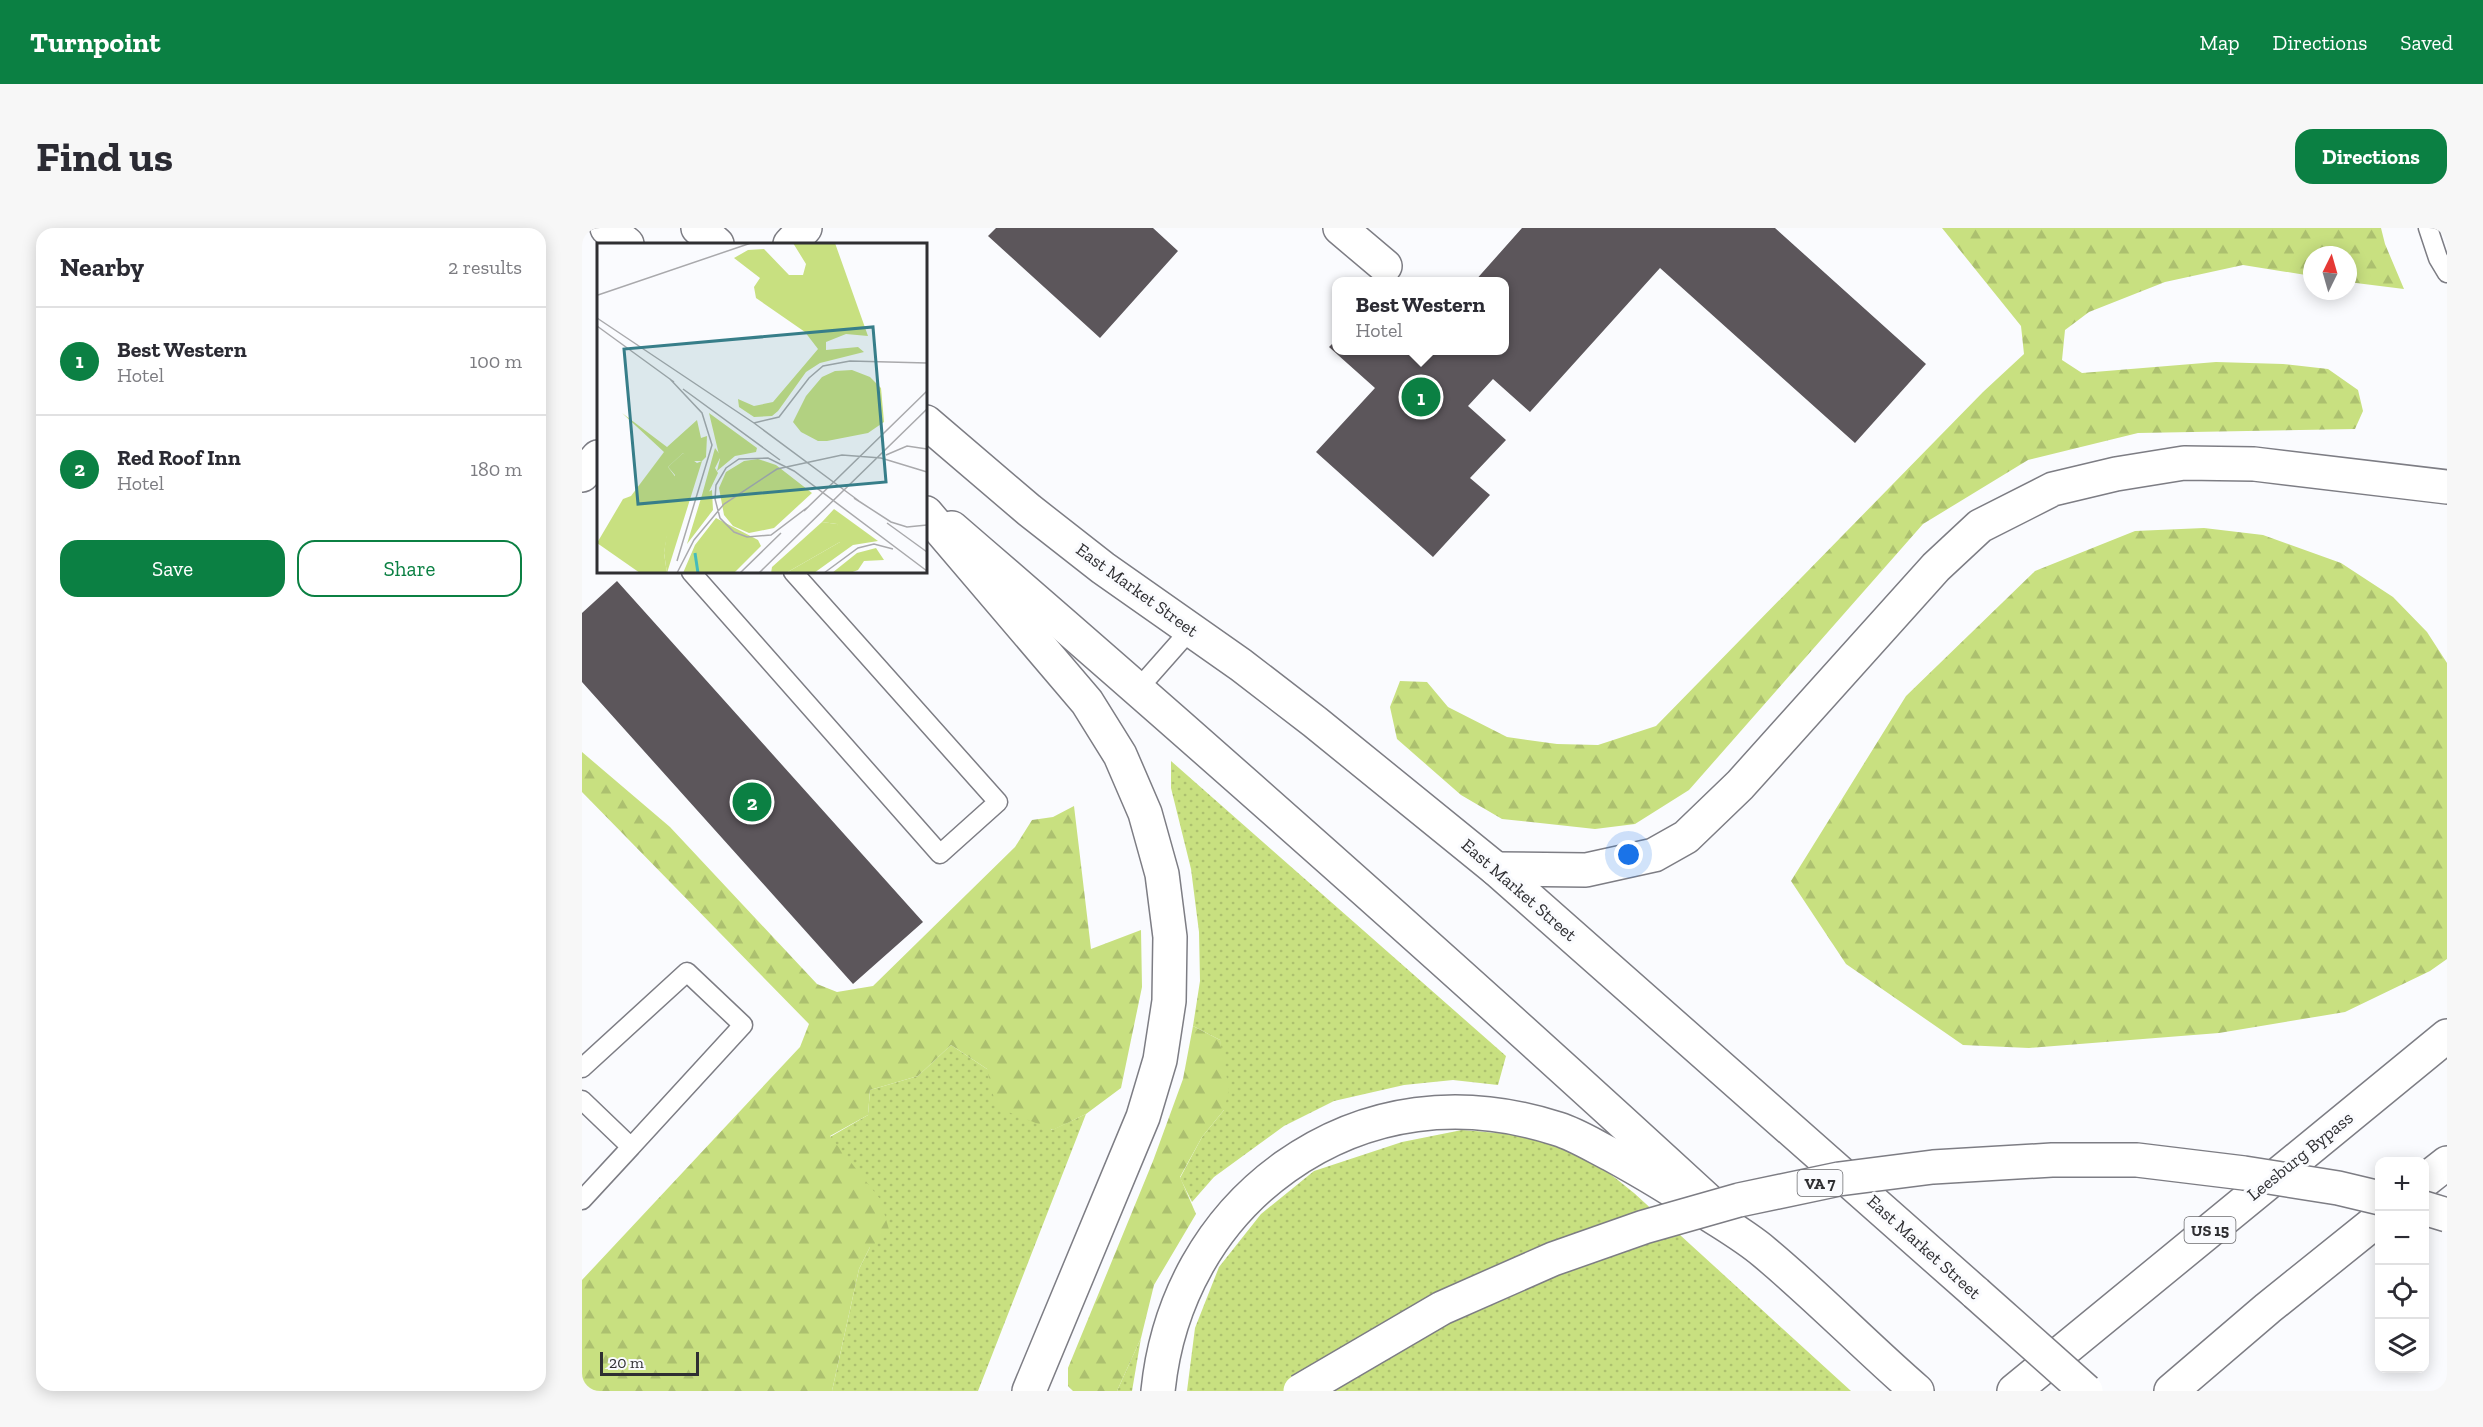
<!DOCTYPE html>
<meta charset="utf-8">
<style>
:root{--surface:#fff;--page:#f7f7f7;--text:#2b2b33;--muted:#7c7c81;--line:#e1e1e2;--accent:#0b8043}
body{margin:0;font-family:"Zilla Slab",serif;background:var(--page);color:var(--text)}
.controls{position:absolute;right:18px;bottom:18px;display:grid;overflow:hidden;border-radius:12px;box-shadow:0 3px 15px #0003}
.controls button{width:54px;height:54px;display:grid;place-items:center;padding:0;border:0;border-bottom:2px solid var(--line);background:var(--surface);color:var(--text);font:30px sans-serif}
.compass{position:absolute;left:1721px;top:18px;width:54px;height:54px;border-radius:50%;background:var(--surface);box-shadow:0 3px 15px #0003;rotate:5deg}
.scale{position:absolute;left:18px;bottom:15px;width:99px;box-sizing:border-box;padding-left:6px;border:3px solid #2f2f32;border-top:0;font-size:16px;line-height:21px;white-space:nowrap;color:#2f2f32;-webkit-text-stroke:4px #fafbfe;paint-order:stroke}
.you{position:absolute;left:1047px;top:627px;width:21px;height:21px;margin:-15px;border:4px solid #fff;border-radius:50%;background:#1a73e8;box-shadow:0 0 0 9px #1a73e833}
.badge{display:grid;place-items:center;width:39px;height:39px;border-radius:50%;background:var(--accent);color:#fff;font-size:20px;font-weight:700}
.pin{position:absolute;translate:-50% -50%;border:3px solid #fff;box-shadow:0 2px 6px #0006}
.popup{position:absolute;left:750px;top:49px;width:177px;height:78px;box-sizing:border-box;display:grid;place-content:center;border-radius:12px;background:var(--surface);filter:drop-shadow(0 2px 4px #0005);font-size:20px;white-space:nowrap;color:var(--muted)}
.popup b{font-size:22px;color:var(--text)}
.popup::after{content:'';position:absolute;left:50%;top:100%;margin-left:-12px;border:12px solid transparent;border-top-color:var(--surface)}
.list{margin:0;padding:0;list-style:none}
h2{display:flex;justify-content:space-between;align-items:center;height:78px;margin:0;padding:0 24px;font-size:26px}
h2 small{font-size:20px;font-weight:400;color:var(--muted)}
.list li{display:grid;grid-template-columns:39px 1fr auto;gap:18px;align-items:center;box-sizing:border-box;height:108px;padding:0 24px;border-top:2px solid var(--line)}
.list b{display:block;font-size:22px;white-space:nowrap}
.list p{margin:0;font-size:20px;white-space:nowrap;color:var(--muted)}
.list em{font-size:20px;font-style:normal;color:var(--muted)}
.actions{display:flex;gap:12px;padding:18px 24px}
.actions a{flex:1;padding:14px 0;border:2px solid var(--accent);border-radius:18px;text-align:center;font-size:21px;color:var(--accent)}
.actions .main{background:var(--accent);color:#fff}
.icon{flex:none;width:33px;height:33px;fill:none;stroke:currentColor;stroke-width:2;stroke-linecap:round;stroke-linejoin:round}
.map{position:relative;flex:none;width:1865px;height:1163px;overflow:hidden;border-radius:18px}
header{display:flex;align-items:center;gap:36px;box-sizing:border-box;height:84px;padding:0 30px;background:var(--accent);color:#fff}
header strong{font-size:28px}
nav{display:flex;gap:33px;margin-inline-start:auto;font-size:21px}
.intro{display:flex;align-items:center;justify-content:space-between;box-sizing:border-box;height:144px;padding:0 36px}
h1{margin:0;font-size:42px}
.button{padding:15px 27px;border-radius:18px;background:var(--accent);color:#fff;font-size:21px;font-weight:700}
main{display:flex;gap:36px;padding:0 36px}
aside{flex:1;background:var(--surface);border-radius:18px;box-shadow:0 3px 15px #0003}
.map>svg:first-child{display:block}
.grass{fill:url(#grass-dots)}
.forest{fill:url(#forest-firs)}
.building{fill:#5c565b}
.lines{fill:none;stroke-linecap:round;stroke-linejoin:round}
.lane-casing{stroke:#7d7d84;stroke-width:21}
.street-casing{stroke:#7d7d84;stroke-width:36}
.primary-casing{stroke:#7d7d84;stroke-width:36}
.highway-casing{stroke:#7d7d84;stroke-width:36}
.lane{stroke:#fff;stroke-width:18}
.street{stroke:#fff;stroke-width:33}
.primary{stroke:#fff;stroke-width:33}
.highway{stroke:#fff;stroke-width:33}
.primary-bridge-casing{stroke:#7d7d84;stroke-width:36;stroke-linecap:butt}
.highway-bridge-casing{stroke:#7d7d84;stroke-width:36;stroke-linecap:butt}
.primary-bridge{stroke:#fff;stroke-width:33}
.highway-bridge{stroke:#fff;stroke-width:33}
.labels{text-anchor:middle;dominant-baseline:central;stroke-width:6;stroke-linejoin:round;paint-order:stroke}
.shield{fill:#fafbfe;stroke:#6c6c6f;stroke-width:1.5}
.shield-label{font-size:16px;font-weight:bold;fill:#2f2f32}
.street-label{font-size:18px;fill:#2f2f32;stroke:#fafbfe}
.inset-river{fill:none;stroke:#46bbbb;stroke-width:3}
.inset-road{fill:none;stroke:#a9a9ac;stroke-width:1.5}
.view{fill:#377e89;fill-opacity:0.15;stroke:#377e89;stroke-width:3}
.inset-edge{fill:none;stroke:#2f2f32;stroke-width:3}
</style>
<header>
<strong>Turnpoint</strong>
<nav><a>Map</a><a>Directions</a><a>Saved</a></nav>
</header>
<div class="intro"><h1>Find us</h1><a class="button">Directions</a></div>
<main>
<aside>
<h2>Nearby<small>2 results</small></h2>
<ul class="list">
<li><span class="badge">1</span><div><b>Best Western</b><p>Hotel</p></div><em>100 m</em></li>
<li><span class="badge">2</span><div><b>Red Roof Inn</b><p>Hotel</p></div><em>180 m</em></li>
</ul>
<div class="actions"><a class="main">Save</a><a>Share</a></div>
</aside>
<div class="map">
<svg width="1865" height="1163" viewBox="0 0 1865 1163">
<defs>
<pattern id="grass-dots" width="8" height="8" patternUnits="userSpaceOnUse" patternTransform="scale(1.5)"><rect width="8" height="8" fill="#c8e080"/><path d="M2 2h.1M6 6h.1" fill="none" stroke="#acc06f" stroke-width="1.8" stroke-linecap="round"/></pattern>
<pattern id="forest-firs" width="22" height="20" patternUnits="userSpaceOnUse" patternTransform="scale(1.5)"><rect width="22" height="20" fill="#c8e080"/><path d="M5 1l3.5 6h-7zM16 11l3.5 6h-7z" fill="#acc06f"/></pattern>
</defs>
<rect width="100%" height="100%" fill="#fafbfe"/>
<path class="grass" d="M589,533L924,828L916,857L871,852L822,857L752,873L702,898L632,949L610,974L598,950L620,909L642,882L638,812L611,798L618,753L617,704L609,641L589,560Z
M369,817L405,841L470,902L504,886L396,1163H250L277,1041L288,1019L248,909L286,887L288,862L336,848Z
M880,902C912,905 947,906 978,917C1005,927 1030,947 1052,965L1269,1163H605L613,1100L637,1039L679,986L732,943L820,914Z
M559,1110L550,1163H535Z"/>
<path class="forest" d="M1360,0H1799L1803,16L1822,61L1766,54V27H1730V48L1661,37L1583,54L1507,84L1483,102L1480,132L1500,145L1634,134L1701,136L1746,141L1776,162L1781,183L1773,201L1556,205L1446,232L1341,296L1107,562L1053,596L1013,601L920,591L879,567L815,511L808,479L818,453L845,454L866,479L925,509L975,516L1016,517L1074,498L1401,164L1442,126L1439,98Z
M1622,300L1681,307L1759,335L1811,369L1845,404L1865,435V731L1848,743L1763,784L1637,805L1447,820L1381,817L1264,736L1209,653L1324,468L1453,343L1553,303Z
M0,524L88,599L235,756L255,764L291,758L433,619L450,592L471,589L492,578L509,721L559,702L560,759L539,860L504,886L471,902L414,879L405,841L369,817L336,848L288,862L286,887L248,908L298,971L308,1005L288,1019L277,1041L250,1163H0V1052L218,819L227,796L0,564Z
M611,798L638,812L647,862L642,882L620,909L598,949L614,986L572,1057L559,1110L535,1163H491L486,1158V1140L571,933L601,851Z"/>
<path class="building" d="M414,0H571L596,23L518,110L406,8Z
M940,0H1193L1344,136L1273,215L1078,40L948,184L911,151L886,178L924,212L888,250L908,267L851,329L734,224L793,160L747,119L755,111V122H923V54H892Z
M35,353L341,694L271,756L0,454V385Z"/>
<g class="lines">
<defs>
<path id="lane" d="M1846,0L1856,30L1865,45
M109,344L358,626L416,574L211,344
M556,461L609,401
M0,840L105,744L161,797L49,919L0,872
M0,972L49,919"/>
<path id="street" d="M758,0L803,38
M208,16L223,0
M0,247L16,229"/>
<path id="primary" d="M25,0L45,16
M116,0L135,16
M344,194L447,282L521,340L659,437L733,494L914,641L1394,1065
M370,300C628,523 883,749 1134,980"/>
<path id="highway" d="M344,285L505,474L538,527L563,585L580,646L588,709L587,773L578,832L561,889L447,1163
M914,641L1004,642L1072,627L1104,609L1158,557L1354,339L1398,298L1471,261L1534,246L1602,235L1672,236L1865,259
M1842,953L1865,935
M576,1163C585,1073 629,992 703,939C785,881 880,870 976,901C995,907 1012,918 1030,927C1059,943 1088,960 1116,979C1138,994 1162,1007 1182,1024C1235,1068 1283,1118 1335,1163
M1432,1163L1865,808
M1589,1163L1686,1080L1798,990"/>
</defs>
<use href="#lane" class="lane-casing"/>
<use href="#street" class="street-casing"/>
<use href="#primary" class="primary-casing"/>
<use href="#highway" class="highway-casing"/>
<use href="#lane" class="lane"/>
<use href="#street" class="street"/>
<use href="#primary" class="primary"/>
<use href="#highway" class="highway"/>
<defs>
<path id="primary-bridge" d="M1394,1065L1504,1163"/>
<path id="highway-bridge" d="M1842,980L1865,987
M718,1163L860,1080L971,1031L1062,999L1157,972L1257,951L1351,939L1470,932H1555L1662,945L1756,960L1798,970"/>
</defs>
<use href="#primary-bridge" class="primary-bridge-casing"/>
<use href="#highway-bridge" class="highway-bridge-casing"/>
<use href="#primary-bridge" class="primary-bridge"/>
<use href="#highway-bridge" class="highway-bridge"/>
</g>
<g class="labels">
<g class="shield">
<rect x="1215.5" y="942" width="45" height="26" rx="4.5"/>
<rect x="1602.5" y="989" width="51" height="26" rx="4.5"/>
</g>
<g class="shield-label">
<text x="1238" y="955">VA 7</text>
<text x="1628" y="1002">US 15</text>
</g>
<g class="street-label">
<text transform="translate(555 362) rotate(36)">East Market Street</text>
<text transform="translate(937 662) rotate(41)">East Market Street</text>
<text transform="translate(1718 928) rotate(-39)">Leesburg Bypass</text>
<text transform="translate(1342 1019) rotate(42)">East Market Street</text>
</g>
</g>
<g transform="translate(15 15)">
<rect width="330" height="330" fill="#fafbfe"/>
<path d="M112,170L160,205L159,209L138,213L120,228L123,216ZM86,210L100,220L105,218L70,330L67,310L78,232L71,224ZM161,216L179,222L215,250L177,285L152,290L136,283L127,272L122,245L129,229L147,218ZM115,247L116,267L90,301L105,252ZM237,266L281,298L256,302L217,330H189L243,299L240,281L225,279ZM119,275L161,297L164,303L137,330H86L98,302ZM279,305L287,317L267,318L261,327L253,330H235L260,310Z" fill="#c8e080"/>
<path d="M196,0H238L271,93L249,91L229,99V107L261,104L267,109L223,120L209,129L181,168L175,173L157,174L142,164L141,156L157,163L176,159L221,106L208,89L159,55L157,44L163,35L137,15L151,7L167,6L192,32H206L209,21ZM255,127L273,134L284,145L287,179L271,190L230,198H221L204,189L196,179L209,153L225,134L238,128ZM25,170L70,204L100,177L104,195L110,193L109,214L105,218H93L86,210L71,224L80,236L67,310L70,330H43L0,300L26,256L34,253L67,209ZM118,205L124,213L118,225L121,230L108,257L105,252ZM225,279L240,281L246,291L243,299L189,330H174L175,324Z" fill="#c8e080"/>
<path class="inset-river" d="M98,310L101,330"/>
<path class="inset-road" d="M1,52L154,0M0,75L157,180L262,258M0,83L77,139M73,136L105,170L115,202L80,318M86,146L183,217M157,180L182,174L212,135L226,123L253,118L330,120M289,212L310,203L330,206M257,255L294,279L310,284L330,282M211,264L174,292L150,294L137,289L123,275L118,256L119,242L129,225L142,216L171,215L197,228L330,328M207,268L330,148M290,280L330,309M80,330L97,297L127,261L180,226L245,212L284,215L330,229M143,330L184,290M162,330L330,166M227,330L261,305L277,301L296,306"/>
<path class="view" d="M276,84L289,239L41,261L27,106Z"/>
<rect width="330" height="330" class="inset-edge"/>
</g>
</svg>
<div class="controls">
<button>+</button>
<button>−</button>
<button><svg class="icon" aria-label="locate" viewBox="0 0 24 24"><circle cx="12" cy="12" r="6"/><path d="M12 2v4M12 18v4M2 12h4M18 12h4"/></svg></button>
<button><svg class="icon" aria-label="layers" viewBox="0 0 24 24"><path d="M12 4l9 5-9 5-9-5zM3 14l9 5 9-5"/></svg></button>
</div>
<svg class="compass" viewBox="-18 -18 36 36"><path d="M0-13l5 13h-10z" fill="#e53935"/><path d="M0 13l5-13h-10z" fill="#7c7c81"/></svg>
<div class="scale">20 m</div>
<div class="you"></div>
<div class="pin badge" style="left:839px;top:169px">1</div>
<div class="popup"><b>Best Western</b>Hotel</div>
<div class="pin badge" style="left:170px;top:574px">2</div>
</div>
</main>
